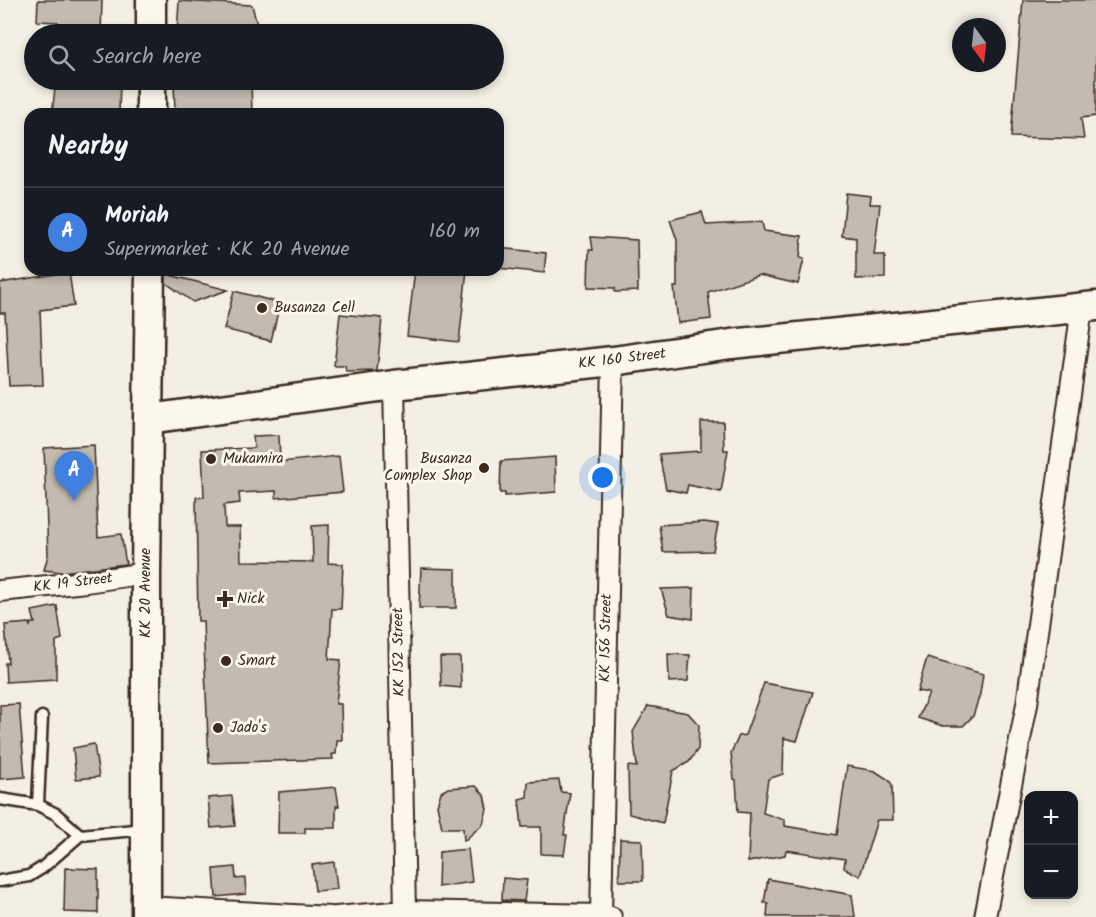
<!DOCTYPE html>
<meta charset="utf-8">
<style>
:root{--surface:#171b24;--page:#242831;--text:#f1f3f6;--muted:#9ea1a6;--line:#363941;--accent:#9f9995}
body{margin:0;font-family:Kalam,sans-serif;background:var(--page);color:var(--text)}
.controls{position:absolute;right:18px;bottom:18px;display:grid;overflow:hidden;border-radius:12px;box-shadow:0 3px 9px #0003}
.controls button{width:54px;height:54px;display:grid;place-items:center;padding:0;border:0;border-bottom:2px solid var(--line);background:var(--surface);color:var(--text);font:30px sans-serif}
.compass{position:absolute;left:952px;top:18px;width:54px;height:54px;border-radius:50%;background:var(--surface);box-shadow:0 3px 9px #0003;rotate:165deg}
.you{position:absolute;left:603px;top:478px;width:21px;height:21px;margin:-15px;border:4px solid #fff;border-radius:50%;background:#1a73e8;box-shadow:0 0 0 9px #1a73e833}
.badge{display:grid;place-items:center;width:39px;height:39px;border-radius:50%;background:var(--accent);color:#fff;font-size:20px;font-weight:700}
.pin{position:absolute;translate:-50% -50px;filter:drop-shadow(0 2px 3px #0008)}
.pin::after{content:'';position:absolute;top:32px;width:21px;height:18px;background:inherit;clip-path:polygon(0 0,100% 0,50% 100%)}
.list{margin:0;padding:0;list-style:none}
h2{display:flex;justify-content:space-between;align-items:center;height:78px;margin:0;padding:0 24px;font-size:26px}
h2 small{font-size:20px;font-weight:400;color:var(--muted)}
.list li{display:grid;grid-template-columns:39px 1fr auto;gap:18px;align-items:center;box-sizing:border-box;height:90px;padding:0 24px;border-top:2px solid var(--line)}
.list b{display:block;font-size:22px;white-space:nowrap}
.list p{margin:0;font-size:20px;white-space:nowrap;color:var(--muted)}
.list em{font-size:20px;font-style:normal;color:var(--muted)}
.icon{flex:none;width:33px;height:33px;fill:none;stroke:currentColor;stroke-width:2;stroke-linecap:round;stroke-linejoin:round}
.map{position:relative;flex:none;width:1096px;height:917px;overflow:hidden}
.search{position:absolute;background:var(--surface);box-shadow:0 3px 9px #0003;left:24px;top:24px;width:480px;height:66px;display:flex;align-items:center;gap:15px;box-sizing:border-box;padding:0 21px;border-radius:33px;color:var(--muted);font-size:22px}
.panel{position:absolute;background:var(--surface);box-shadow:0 3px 9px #0003;left:24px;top:108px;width:480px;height:168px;border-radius:18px}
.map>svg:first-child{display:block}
.building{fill:#c3bbb0;stroke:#3b2a1e;stroke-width:1.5}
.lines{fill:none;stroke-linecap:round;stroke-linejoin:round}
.lane-casing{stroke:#3b2a1e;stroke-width:15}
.street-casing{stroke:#3b2a1e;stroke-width:24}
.secondary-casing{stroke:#3b2a1e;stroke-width:33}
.lane{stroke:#fbf7ec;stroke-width:10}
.street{stroke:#fbf7ec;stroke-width:20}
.secondary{stroke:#fbf7ec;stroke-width:28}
.poi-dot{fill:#3b2a1e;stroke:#fbf7ec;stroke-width:2}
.labels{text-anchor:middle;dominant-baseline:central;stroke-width:6;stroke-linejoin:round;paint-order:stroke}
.poi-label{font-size:15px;fill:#3b2a1e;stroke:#fbf7ec;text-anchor:start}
.street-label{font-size:15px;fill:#3b2a1e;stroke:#fbf7ec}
</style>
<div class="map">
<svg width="1096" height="917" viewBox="0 0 1096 917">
<rect width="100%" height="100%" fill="#f3efe4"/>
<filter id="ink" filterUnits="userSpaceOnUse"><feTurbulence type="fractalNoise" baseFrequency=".0167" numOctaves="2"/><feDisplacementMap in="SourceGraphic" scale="12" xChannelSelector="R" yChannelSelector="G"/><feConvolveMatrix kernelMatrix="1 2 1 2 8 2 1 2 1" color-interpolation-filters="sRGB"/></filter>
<g filter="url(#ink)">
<path class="building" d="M38,0H102L101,34H57L58,22L37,21Z
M1023,0H1096V116L1081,118L1084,139L1011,137Z
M179,1L252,5L257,25V34H177Z
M56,80L92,85V80H120L119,114H52Z
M174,80H251L252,114H175Z
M846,193L871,196L870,204H880L874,255H885V278L856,279V238L842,236Z
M702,212L706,225L762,222L764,231L802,236L800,258L804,259L798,284L759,275L708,292L711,319L678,323L674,287H677V240L670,220Z
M591,237L637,240L638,291L615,292V288L588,287L589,250H593Z
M498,248L546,253L544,273L498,268Z
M415,270H467L459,342L407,336Z
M69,272L74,306L40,310L43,385L9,386L5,313H0V283Z
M166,274L228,290L193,302L166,283Z
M234,291L280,303L271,341L224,329Z
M340,314L382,318L377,371L346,372L345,366H334Z
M701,422H723L724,450H728L721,492L688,485L686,493L666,489L659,454L701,451Z
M279,435L280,462L339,456L343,492L276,498V491L239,493L240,503L224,505L225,527H240L241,561L313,562L312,526L329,525L328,563L343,564L341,609H332L329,659L341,660L336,704H341L342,740H337L336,754H332L333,759L209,763L203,621H198L196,497H204L202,450L254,448L253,436Z
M94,445L98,537L121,534L126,564L62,572L44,570L48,555L44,448Z
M555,457L556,492L505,496V493H500L501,461Z
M704,522L718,524L713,551L663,552L659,525Z
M421,568L456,569V608H419Z
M694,588L693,619L669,615L661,589Z
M57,606L62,639L56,641V679L6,682L5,663H8L5,625L29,623L30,626L31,623H35L32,611Z
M668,654L690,655L688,681L669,682Z
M440,657H460L461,688L441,686Z
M927,658L983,674L980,694L973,716L963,726H943L918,718L929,693L917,691Z
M764,683L813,692L797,741L784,738L783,774L768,779L763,813L785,820V826L837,835L847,766L875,771L889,780L892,785L893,820H877L860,876L844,868L845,859L786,850L785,855L748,862L750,813L738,812L736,780L734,779L731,753L739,736L745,735Z
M19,704L25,777L0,779V705Z
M648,706L688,713L699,725L698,749L689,762L673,771L663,823L629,814L628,766L637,767L633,732Z
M94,744L99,777L76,779L73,748Z
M559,780L561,792L570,793L564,835H567L564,855L541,854V827H522L519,799L527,797L528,782Z
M476,786L484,795L487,809L483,824L464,841L463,828H442L437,805L441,792L448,788Z
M336,787L339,806H336V828H305V833H278L279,792Z
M232,796L235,826L211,828L208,798Z
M620,839L642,840L643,881H619Z
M468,849L472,882L438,887L439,852Z
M334,862L337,889L315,891L312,865Z
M235,867L236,879L245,878L246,894L216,897L214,869Z
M65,868L98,869V913L64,912Z
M503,878L527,880L524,901L502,900Z
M768,879L852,895L855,917H767L768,903H764Z"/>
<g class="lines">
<defs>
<path id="lane" d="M0,799L38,805L56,814L80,835
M38,805L42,717
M0,881L29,876L42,868L80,835L146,829"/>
<path id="street" d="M394,385L405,911L408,917
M0,591L86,582L146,573
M146,907L331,917
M601,915L613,361
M336,917L405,911L601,915L611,917
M985,917L1027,704L1082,308"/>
<path id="secondary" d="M151,34V0
M151,114V80
M149,419L394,385L613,361L731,344L1096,306
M146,917V573L150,270"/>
</defs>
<use href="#lane" class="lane-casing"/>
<use href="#street" class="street-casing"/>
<use href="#secondary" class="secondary-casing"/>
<use href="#lane" class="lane"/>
<use href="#street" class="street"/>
<use href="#secondary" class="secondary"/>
</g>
</g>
<g class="poi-dot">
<circle cx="262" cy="308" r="6"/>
<circle cx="211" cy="459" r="6"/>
<circle cx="484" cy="468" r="6"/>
<path d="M222 590h6v6h6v6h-6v6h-6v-6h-6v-6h6z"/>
<circle cx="226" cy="661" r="6"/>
<circle cx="218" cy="728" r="6"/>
</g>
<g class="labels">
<g class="poi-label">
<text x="274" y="308">Busanza Cell</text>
<text x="223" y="459">Mukamira</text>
<text x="472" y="459" text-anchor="end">Busanza<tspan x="472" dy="17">Complex Shop</tspan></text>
<text x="237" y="599">Nick</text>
<text x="238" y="661">Smart</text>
<text x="230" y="728">Jado's</text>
</g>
<g class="street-label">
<text transform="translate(622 359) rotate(-7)">KK 160 Street</text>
<text transform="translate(73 583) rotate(-7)">KK 19 Street</text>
<text transform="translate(146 593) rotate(-90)">KK 20 Avenue</text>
<text transform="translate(606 638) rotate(-89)">KK 156 Street</text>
<text transform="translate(399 652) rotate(-91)">KK 152 Street</text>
</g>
</g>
</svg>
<div class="controls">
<button>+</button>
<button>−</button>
</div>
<svg class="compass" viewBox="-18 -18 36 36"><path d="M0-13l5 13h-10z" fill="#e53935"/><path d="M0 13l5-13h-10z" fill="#9ea1a6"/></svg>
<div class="you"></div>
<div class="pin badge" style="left:74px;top:501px;background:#3f7fe0">A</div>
<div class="search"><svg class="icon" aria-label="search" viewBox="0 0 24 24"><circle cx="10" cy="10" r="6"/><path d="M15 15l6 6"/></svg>Search here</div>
<section class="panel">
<h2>Nearby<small></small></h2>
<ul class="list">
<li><span class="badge" style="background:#3f7fe0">A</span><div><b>Moriah</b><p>Supermarket · KK 20 Avenue</p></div><em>160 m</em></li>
</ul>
</section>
</div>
